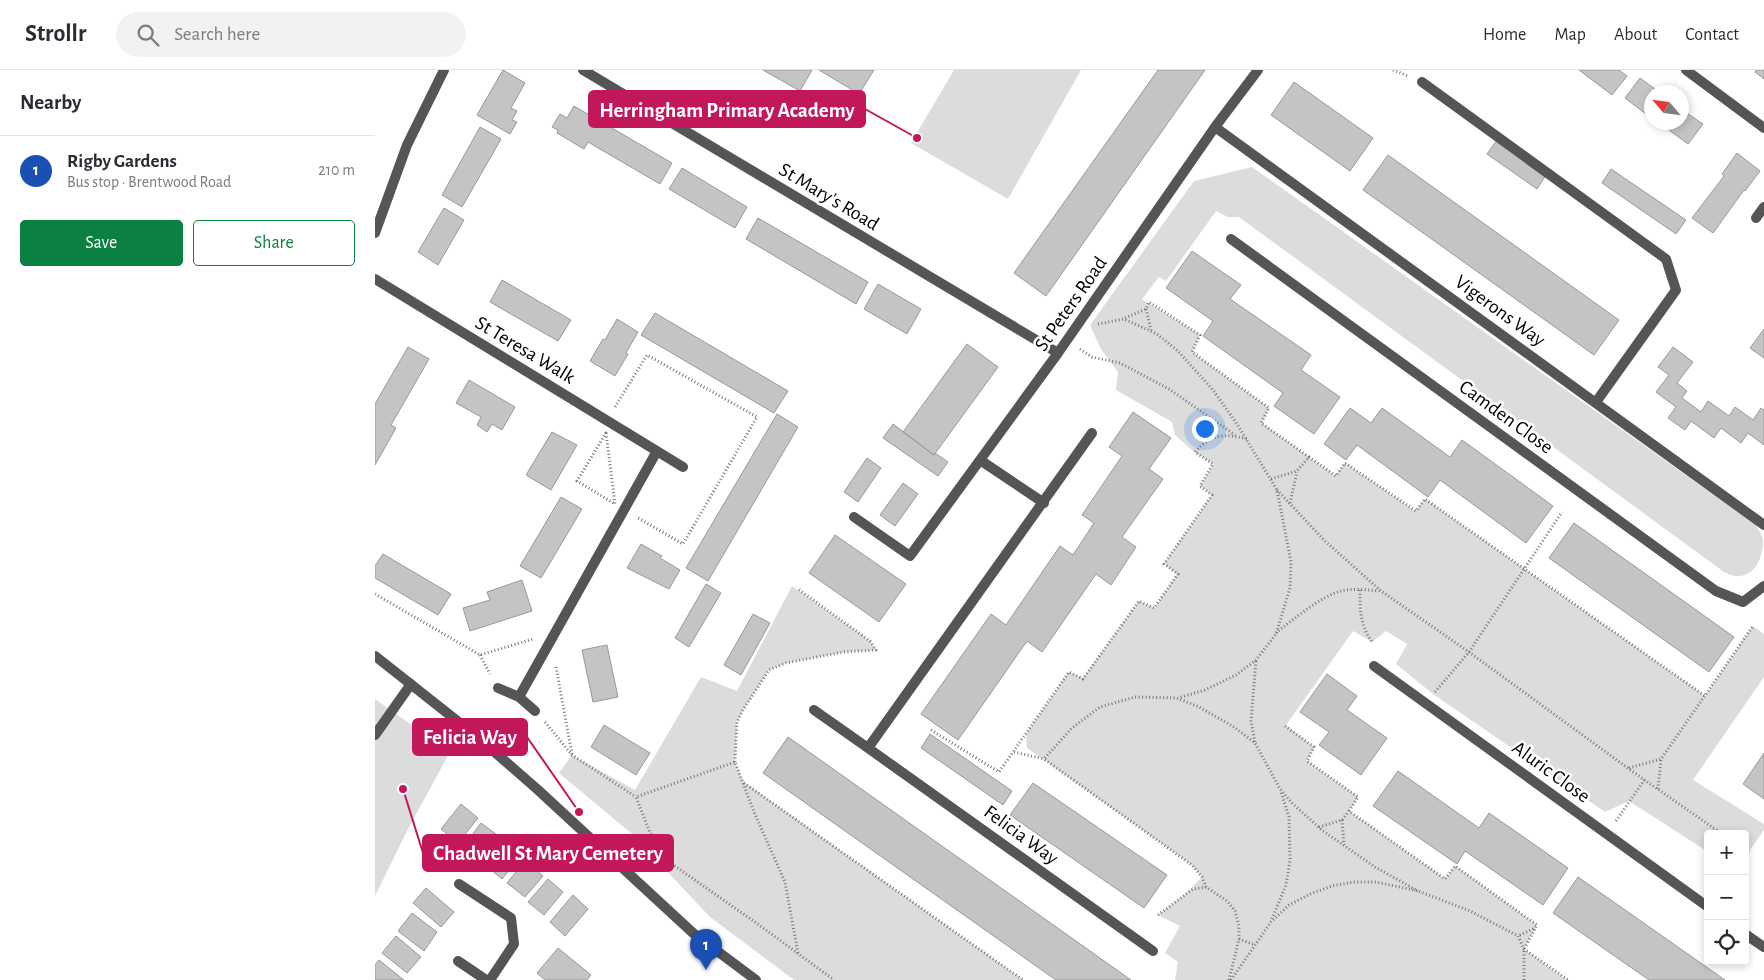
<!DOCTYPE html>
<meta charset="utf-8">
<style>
:root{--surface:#fff;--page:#f2f2f3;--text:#2b2b33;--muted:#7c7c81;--line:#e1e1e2;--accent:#0b8043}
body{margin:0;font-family:"Alegreya Sans",sans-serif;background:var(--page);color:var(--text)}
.controls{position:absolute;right:15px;bottom:15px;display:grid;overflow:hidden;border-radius:5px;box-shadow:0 2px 8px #0003}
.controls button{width:45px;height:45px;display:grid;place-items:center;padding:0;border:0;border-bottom:1px solid var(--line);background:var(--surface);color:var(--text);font:25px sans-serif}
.compass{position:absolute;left:1269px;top:15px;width:45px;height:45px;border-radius:50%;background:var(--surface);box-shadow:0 2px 8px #0003;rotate:298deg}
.you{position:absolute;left:829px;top:358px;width:18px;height:18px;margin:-12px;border:4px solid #fff;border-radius:50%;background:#1a73e8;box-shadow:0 0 0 8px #1a73e833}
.badge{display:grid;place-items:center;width:32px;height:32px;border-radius:50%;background:var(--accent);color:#fff;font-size:16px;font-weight:700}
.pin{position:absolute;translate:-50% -41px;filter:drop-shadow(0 1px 2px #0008)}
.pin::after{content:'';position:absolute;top:26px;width:18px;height:15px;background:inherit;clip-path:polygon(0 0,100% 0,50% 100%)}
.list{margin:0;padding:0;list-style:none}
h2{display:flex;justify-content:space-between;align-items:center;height:65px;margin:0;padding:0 20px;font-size:21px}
h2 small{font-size:16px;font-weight:400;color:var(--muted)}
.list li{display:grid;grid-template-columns:32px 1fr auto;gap:15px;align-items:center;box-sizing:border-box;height:70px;padding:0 20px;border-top:1px solid var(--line)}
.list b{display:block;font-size:19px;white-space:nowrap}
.list p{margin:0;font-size:16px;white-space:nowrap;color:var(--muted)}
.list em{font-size:16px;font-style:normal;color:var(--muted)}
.actions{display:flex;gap:10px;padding:15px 20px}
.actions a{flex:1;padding:11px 0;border:1px solid var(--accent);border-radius:5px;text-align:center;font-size:18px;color:var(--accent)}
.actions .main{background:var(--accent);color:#fff}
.icon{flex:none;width:28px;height:28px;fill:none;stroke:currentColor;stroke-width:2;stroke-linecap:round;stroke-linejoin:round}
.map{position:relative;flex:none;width:1389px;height:910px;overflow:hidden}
header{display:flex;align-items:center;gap:30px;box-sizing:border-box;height:70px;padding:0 25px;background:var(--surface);border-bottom:1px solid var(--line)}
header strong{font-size:24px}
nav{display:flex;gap:28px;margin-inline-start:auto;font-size:18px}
.search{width:350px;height:45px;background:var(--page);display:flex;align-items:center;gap:12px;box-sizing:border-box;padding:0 18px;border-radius:28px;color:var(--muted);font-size:19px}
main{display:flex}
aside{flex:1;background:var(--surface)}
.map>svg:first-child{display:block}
.green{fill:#dcdcdc}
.building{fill:#c4c4c4;stroke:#999}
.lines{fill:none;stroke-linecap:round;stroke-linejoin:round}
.path{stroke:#777;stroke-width:3;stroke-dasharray:1 2.5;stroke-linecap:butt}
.service{stroke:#555;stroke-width:10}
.minor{stroke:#555;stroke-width:10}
.tertiary{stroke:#555;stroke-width:10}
.labels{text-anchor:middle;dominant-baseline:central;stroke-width:5;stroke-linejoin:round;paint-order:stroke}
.street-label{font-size:20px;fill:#000;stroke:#fff}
.leader{fill:none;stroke:#c2185b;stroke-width:2}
.callout-dot{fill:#c2185b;stroke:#fff;stroke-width:2}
.callout{fill:#c2185b;stroke:#c2185b;stroke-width:2}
.callout-label{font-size:21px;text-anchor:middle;font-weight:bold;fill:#fff}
</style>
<header>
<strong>Strollr</strong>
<div class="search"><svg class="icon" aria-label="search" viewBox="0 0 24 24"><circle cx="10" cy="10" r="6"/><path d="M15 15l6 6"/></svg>Search here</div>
<nav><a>Home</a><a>Map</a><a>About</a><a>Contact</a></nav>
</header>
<main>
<aside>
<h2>Nearby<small></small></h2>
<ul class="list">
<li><span class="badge" style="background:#1a4fb4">1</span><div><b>Rigby Gardens</b><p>Bus stop · Brentwood Road</p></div><em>210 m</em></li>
</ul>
<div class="actions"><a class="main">Save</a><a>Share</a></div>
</aside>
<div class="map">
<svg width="1389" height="910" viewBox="0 0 1389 910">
<rect width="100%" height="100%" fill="#fff"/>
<path class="green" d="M579,0H706L633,129L536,73Z
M877,97L1381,455C1383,460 1387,464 1388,469C1389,486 1380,508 1361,506C1357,506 1352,503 1349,502L864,147H853L841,141L791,211L784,207L767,229L825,265L817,282L894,338L887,353L960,406L970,393L1040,441L1050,429L1330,626L1378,556L1389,564V607L1318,710L1389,754V760L1370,787V764H1333V782L1254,731L1230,742L1058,624L1021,594L1032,574L1011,561L997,572L978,561L911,655L939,677L932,691L983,727L974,741L1070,809L1080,796L1162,855L1149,879L1192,910H800L803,892L790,883L805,856L783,845L809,825L827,807L817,795L652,678L651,664L694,602L708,608L764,531L780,538L802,504L789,494L837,425L825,416L838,394L819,382L800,365L797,352L741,320L743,302L726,279L715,255L819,111Z
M417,516L495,571L501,580L469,582L411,593L394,600L368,640L362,652L360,692L369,712L648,910H419L335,847L256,763L184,703L197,685L260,720L326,607L362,621Z
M0,629L75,682L35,755L0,826Z"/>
<path class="building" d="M128,0L150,13L136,38L142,41L137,50L142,52L135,64L102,45Z
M388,0H437L425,21Z
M444,0H499L484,24Z
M783,0H830L671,226L639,203Z
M1204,0H1244L1252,6L1237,25Z
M1381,0H1389V9L1380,2Z
M1265,8L1284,22H1276V48L1250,28Z
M919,12L998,68L975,101L896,45Z
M199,36L297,93L285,114L213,72L209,79L182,63L183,60L177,57L185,44L192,48Z
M1306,39L1328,54L1313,74L1283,52H1306Z
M105,57L126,69L87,137L67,125Z
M1122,70L1171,105L1162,119L1112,84Z
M1362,83L1385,101L1370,121L1369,120L1338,163L1317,148L1349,106L1347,104Z
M1013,85L1244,250L1219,285L988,120Z
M307,98L372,137L360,158L294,119Z
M1236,99L1311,150L1301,164L1227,113Z
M69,138L89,150L63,195L43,182Z
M383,148L493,212L481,234L371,169Z
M817,181L866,215L855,229L936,285L926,300L965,327L939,364L899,336L908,323L828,266L838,251L791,218Z
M127,210L196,250L183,271L115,232Z
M503,214L546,239L532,264L489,239Z
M280,243L413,321L399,343L266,265Z
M242,249L263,262L251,283L253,284L240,306L215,291L228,269L230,270Z
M1389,259V288L1375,278Z
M592,274L623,297L559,385L528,362Z
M33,277L54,289L16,355L21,358L0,395V334Z
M1298,277L1318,292L1302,313L1312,321L1307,328L1326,342L1333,331L1354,346L1360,337L1378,350L1386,338L1389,340V375L1373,363L1366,373L1346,358L1339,368L1316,351L1310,360L1293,348L1301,337L1281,322L1294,305L1283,297Z
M94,310L140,337L127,360L117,354L112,362L102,355L106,347L81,333Z
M975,338L996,353L1007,338L1075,387L1087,370L1178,436L1151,473L1065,410L1053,427L982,375L971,390L949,374Z
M758,342L796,368L774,399L788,409L747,467L761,477L736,515L721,504L667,582L652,571L583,670L546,644L616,544L631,555L685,476L698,485L719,453L707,445L747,386L734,377Z
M402,344L423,357L333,511L311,498Z
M518,354L559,385L560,383L573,392L563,406L508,368Z
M177,362L202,375L176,420L151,405Z
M492,388L506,398L483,432L469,422Z
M528,413L543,424L520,456L505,445Z
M186,427L207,439L166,508L145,496Z
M1199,453L1359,567L1334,602L1174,488Z
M460,465L531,514L504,552L434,503Z
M266,474L287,486L285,488L305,500L294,519L252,498Z
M8,484L76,524L63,545L0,508V496Z
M147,510L157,541L95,561L88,538L115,530L112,522Z
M331,514L346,523L314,577L300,568Z
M378,544L395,553L366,605L349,595Z
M232,575L243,627L218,632L207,580Z
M952,604L982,626L972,640L1012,668L986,705L944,675L954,662L925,642Z
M229,655L275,683L261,705L216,677Z
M555,664L637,721L628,735L546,678Z
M413,667L756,910H681L388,703Z
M1389,683V729L1368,714Z
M1023,701L1104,758L1114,743L1193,798L1168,835L1090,781L1082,794L998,736Z
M658,713L792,805L769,838L635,745Z
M86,734L103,748L83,773L66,759Z
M106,753L125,767L105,793L87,778Z
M128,772L146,786L127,809L110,795Z
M150,791L168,806L150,827L132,813Z
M1203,807L1350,910H1274L1178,843Z
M173,809L188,822L169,845L153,832Z
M51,818L79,842L66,857L38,833Z
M198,825L213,839L190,866L175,852Z
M37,843L62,862L49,881L23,861Z
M21,866L46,887L32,903L7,883Z
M183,878L216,905L212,910H170L162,903Z
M4,890L29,910H0V895Z"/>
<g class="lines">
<path class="path" d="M1018,0L1033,6
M771,239L776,260
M750,248L771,239L774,232L825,265L817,282L894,338L886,353L934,387L922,401L896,409
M723,254L749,249L782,264L803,281L838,320L862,354L902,420L916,492L915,518L901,564L881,590L861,605L830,620L803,628
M705,279L717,287L745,293L794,319L860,365
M240,337L272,285L382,347L308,474L263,448
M231,363L240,434L202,411Z
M934,387L961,406L970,393L1041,441L1050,429L1330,626
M902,420L950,471L1006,521L1094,582L1254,699L1347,764
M915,433L922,402
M985,520C985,541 985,554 997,572
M0,524L105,585L158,569
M901,563C916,551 948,525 966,521C978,518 992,520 1004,521
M105,585L115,604
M181,597L197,684
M1060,622L1094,582L1187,442
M170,652L197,685L261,727
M910,656L939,677L932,691L983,727L974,741L1070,809L1080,796L1162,855L1160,858L1143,866
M556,660L624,702L694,602L708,609L764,531L779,538L803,504L789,494L837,425L825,416L838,394L820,382C836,364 849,363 872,369
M880,672L876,651L881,590
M639,682L669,689
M360,692L362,652L368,640L394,600L411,593L469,582L501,580L495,571L423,519
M1254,698L1286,689L1378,556
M369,713L648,910
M1283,719L1286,689
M967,750L969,775
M1241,751L1270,709
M944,757L967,750L974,741
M1370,780L1374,782
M783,845L818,819L831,817
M897,849L911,815L915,790L914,747L906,722
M864,869L880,875
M423,883L410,812L379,742L360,692L261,727L284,785L380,852L459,910
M854,910L864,869V856L860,841L852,831L831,817L827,807L817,795L669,689L697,658L725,637L760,627L802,628L824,637L859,657L880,673L905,719L918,734L948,761L1000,797L1043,821
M856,910L896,852L914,835L935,824L957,816L978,812H1001L1043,821L1095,841L1143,866L1149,879L1193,910
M1149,910V879L1160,859"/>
<path class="service" d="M1047,12L1291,189L1301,220L1221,332
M0,665L36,614"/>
<path class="minor" d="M208,0L683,283
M1311,0L1389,58
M840,57L1389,455
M1381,148L1389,137
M0,163L32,75L69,0
M856,169L1341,521L1368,532L1389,516
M0,209L308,397
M717,363L493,678L778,881
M605,390L669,433
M479,447L535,486L683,283L840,57L883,0
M999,596L1333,837
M123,618L144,627L160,641
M144,627L282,381
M439,640L493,678
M84,814L136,848L139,874L115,910
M1370,864L1389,877
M83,891L111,910"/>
<path class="tertiary" d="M0,586L100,665L162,719L318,863L381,910"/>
</g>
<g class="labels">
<g class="street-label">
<text transform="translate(454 127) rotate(31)">St Mary's Road</text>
<text transform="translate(696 234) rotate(-55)">St Peters Road</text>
<text transform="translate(1125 241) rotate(36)">Vigerons Way</text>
<text transform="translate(150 280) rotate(31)">St Teresa Walk</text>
<text transform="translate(1131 347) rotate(36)">Camden Close</text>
<text transform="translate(1176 702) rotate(36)">Aluric Close</text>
<text transform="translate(646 765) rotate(36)">Felicia Way</text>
</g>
</g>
<path class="leader" d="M542 68L490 39M204 742L152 667M28 719L48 783"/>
<g class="callout-dot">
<circle cx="542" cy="68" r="5"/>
<circle cx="204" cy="742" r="5"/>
<circle cx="28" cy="719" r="5"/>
</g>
<g class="callout">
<rect x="214" y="21" width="276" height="36" rx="5"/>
<rect x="38" y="649" width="114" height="36" rx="5"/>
<rect x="48" y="765" width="250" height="36" rx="5"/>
</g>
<g class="callout-label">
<text x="352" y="47">Herringham Primary Academy</text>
<text x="95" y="674">Felicia Way</text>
<text x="173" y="790">Chadwell St Mary Cemetery</text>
</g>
</svg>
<div class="controls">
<button>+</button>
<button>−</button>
<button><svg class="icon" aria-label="locate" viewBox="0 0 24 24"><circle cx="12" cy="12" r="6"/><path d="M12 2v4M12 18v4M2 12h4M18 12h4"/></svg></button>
</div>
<svg class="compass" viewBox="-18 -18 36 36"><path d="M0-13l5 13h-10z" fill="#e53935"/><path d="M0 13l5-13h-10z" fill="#7c7c81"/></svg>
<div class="you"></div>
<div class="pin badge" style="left:331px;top:900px;background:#1a4fb4">1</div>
</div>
</main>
